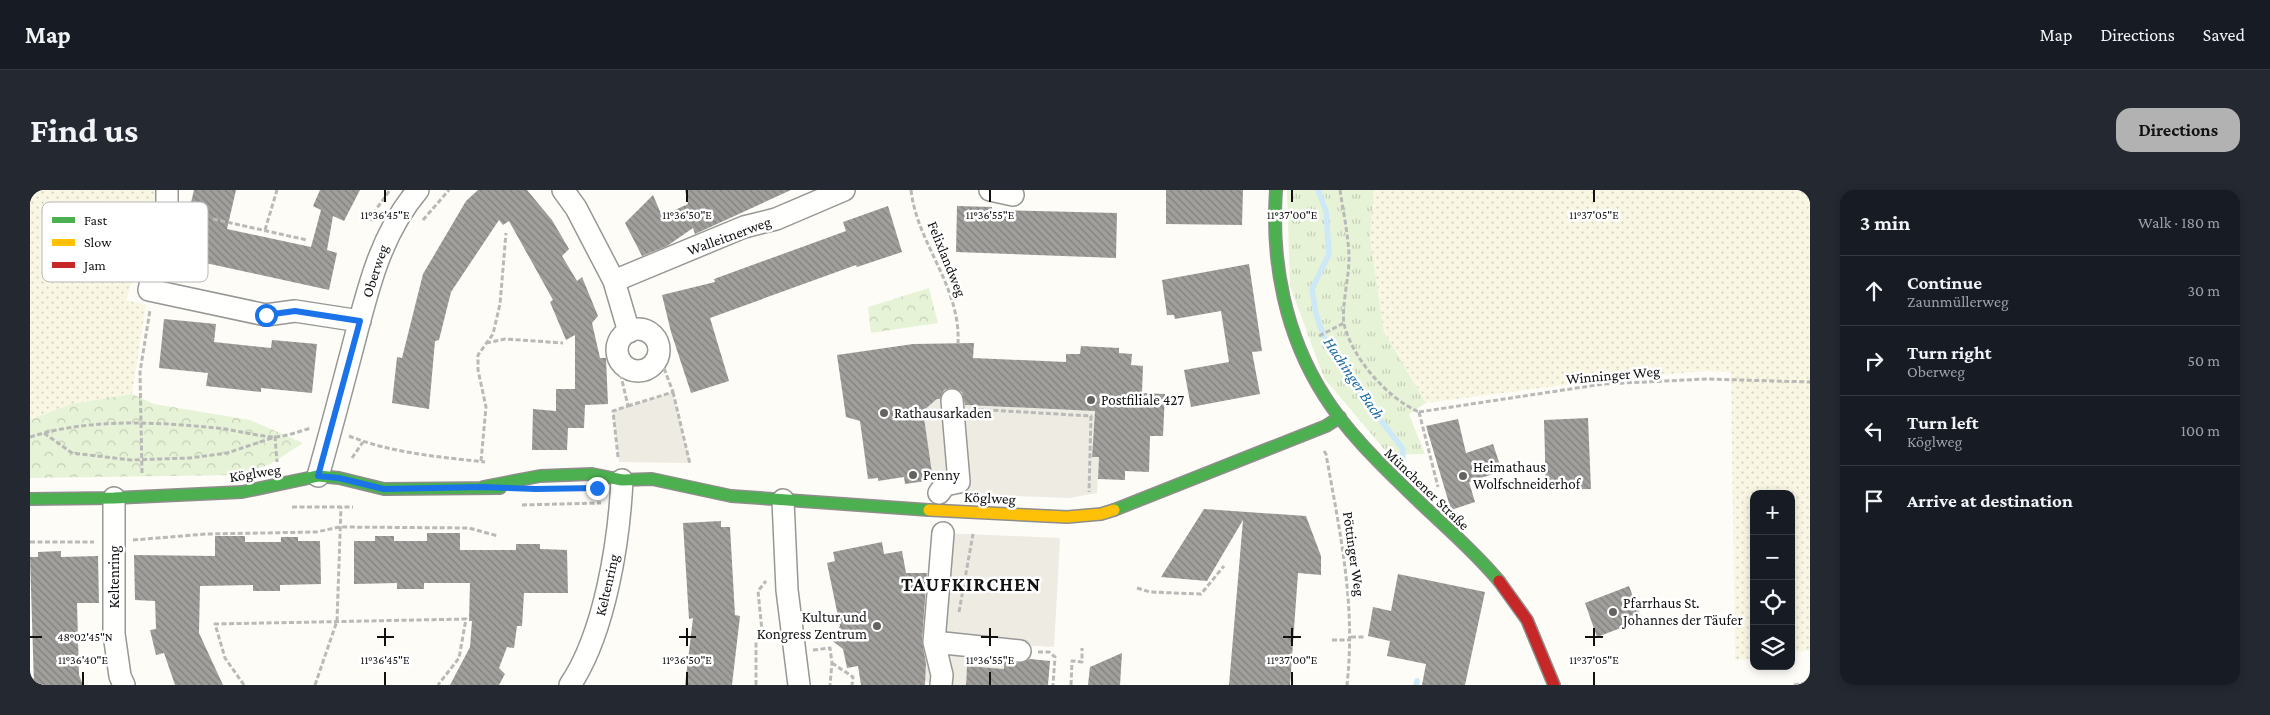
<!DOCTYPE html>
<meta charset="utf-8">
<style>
:root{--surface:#171b24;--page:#242831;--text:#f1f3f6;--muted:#9ea1a6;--line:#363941;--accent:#b2b2b3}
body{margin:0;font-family:"Crimson Pro",serif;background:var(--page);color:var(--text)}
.controls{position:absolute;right:15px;bottom:15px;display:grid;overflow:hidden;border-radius:10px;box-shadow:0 2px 8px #0003}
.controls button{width:45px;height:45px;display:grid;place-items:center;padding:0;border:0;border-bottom:1px solid var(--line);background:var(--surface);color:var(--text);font:25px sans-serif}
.stop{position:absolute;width:15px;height:15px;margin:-11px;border:4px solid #1a73e8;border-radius:50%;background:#fff}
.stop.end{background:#1a73e8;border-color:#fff;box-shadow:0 1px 5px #0008}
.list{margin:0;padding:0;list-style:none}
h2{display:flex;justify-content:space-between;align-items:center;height:65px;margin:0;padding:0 20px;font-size:21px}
h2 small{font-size:16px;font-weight:400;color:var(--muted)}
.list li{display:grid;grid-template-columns:32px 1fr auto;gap:15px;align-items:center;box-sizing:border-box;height:70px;padding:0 20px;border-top:1px solid var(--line)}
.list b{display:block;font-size:19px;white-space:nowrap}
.list p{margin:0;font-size:16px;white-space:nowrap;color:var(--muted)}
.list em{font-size:16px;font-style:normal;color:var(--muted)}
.icon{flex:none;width:28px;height:28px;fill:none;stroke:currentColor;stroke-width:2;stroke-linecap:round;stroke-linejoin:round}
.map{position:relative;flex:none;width:1780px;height:495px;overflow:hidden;border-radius:15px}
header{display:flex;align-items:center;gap:30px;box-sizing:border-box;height:70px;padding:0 25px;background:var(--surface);border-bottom:1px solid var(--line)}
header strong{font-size:24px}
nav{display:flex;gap:28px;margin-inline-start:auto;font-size:18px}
.intro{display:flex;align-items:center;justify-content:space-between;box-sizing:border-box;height:120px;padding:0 30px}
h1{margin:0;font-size:35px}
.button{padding:12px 22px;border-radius:15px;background:var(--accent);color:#111;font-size:18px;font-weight:700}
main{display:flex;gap:30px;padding:0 30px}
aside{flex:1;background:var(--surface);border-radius:15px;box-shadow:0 2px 8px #0003}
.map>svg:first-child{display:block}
.farmland{fill:url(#farmland-dots)}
.grass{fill:url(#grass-tufts)}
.park{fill:url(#park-crowns)}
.plaza{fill:#edebe2}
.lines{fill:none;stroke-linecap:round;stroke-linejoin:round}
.stream{stroke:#cde8f7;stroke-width:5.5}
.building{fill:url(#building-back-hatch)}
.street-casing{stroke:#979795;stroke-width:24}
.fast-casing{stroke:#8e8d8b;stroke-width:14}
.slow-casing{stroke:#8e8d8b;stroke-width:14}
.jam-casing{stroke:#8e8d8b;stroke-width:14}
.path{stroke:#b9b9b8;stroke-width:3;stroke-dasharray:5 2.5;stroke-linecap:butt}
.street{stroke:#fffffe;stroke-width:21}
.fast{stroke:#4caf50;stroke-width:11}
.slow{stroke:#ffc107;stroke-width:11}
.jam{stroke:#c62828;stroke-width:11}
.route{stroke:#1a73e8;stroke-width:6}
.ticks{fill:none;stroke:#111;stroke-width:2}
.poi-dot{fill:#646362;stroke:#fff;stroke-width:2}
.labels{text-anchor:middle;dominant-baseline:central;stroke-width:5;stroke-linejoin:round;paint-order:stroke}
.street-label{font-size:15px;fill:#111;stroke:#fff}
.poi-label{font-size:15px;fill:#111;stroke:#fff;text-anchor:start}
.water-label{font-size:16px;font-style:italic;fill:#1768a6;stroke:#fff}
.district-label{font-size:20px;font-weight:bold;letter-spacing:1px;fill:#111;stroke:#fff}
.key{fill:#fff;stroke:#b8b8b8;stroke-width:1}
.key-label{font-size:14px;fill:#111}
.ticks-label{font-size:12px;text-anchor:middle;fill:#111;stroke:#fff;stroke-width:5;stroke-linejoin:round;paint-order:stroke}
</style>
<header>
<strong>Map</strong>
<nav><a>Map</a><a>Directions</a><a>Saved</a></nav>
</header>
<div class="intro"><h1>Find us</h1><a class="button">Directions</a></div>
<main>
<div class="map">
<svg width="1780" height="495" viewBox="0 0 1780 495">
<defs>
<pattern id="farmland-dots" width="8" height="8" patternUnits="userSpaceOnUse" patternTransform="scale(1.25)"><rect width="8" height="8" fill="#f9f7e4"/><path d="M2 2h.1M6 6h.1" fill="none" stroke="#d4d3c3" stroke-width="1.8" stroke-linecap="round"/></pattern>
<pattern id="grass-tufts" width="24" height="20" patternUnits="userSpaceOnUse" patternTransform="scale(1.25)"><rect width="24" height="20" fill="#e7f3d7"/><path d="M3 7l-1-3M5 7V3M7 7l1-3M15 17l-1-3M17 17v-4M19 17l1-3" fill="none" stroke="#c5cfb8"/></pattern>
<pattern id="park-crowns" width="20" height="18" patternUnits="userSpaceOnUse" patternTransform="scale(1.25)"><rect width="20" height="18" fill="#e7f3d7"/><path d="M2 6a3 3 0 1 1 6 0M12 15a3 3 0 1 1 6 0" fill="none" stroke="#c5cfb8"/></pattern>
<pattern id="building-back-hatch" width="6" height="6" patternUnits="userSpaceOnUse" patternTransform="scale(1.25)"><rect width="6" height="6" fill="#a19f9c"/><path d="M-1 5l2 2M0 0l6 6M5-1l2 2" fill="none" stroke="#82807e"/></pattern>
</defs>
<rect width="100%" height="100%" fill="#fdfcf7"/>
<path class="farmland" d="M0,0H125V17L96,110L116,115L102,204L41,214L0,230Z
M1344,0H1780V460L1761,463V304H1724V468L1705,471L1701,182L1676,181L1572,190L1396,213L1354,142L1340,48Z"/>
<path class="grass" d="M1257,0H1344L1340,48L1354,142L1396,213L1379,224L1395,264L1359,265L1294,188L1260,96Z"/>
<path class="park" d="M899,98L908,133L841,143L838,117Z
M102,204L124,214L220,230L273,253L239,275L203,285L0,288V230L41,214Z"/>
<path class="plaza" d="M643,202L660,273L589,272L583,221Z
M907,209L928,210V215L1039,220L1070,216L1063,244L1062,266L1069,267L1067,303L1039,308L904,303L892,215L902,214Z
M913,343L1030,348L1024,457L991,455L975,467L974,479L937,476L936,495H902L895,490L903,383Z"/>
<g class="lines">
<path class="stream" d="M1288,0L1296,21L1299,64L1282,99L1286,124L1296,153L1335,210L1373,259L1372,283
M1386,495L1387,491"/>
</g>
<path class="building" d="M164,0H206L197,39L281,57L291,20L283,16L290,0H330L314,31L303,26L297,60L307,63L299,100L148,67Z
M448,0H497L522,30L539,59L532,66L547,91L552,87L568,126L562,133L570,168H576L578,214L555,215L554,238H538L537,260H502L503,219L526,221V199H545V145L536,150L520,112L523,110L479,31L473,35L469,30L421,102L409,150L405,151L399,219L362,213L367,167L372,168L393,84L436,11Z
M655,0H761L665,44L663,38L637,56L612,66L595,33L623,5L632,26L658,14Z
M1136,0H1213L1212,35L1136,34Z
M858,16L872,62L827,77L826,75L680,128L699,191L661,203L641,142L632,105L685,92L684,89L816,41L813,32Z
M927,16L962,17V20L1087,23L1086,68L926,62Z
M1219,74L1232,161L1222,162L1230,204L1161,217L1154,180L1199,172L1191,121L1145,129L1144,125H1137L1132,90Z
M134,129L186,134L184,152L241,158L242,150L287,154L282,203L231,198V202L176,196L178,183L129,178Z
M944,153L943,168L1036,172V164H1050L1051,156L1089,158V163L1102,164L1101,175L1113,176L1112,203L1135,204L1133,246H1120L1119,282L1095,281V290L1068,289L1069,267H1062L1065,221L935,215L932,202L921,198L914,200L910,209H907L893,221L903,290L875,294L874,287L848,291V288L838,289L830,231L816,227L807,165L883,154Z
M1558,228L1561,299L1516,300L1514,230Z
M1428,229L1436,263L1463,254L1472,281L1439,292L1445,312L1421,320L1396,236Z
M1174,319L1276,326L1291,366V385L1268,383L1260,495H1199L1213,330L1177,391L1131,387Z
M691,331V337H700L705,425L710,426L702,495H655L663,428L659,429L653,333Z
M397,343H430V360H486V354H510V359L537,360L538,403H494L492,436H487L484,458L477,457L469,478L475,484L469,495H420L440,457L442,431H439L440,393H394V399H367V393L324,394V351H345V346H364V351H397Z
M185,346H215V352H251V347H268V351H290L291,394L250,395V401H223V395L170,396L169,443L193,495H145L134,463L126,465L120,440L126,439L125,411L105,410L104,365L185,366Z
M852,352L854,364L872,361L876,383H897L892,451L896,473L895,495H831L828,476L817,478L813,459L800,449L810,436L797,373L805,371L803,362Z
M31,361V367L68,366L69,413H47L49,485L53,495H4L0,367H8V362Z
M1368,384L1455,402L1435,495H1392L1396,474L1357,466L1360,451L1338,446L1343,417L1361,421Z
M1599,396L1612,430L1567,447L1555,413Z
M1092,463L1090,495H1058L1060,477Z
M1000,469L1020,471L1018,495H936L937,476L974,479V472L989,473Z"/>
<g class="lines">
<defs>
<path id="street" d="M137,0V19L119,100L236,125L265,121L330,131
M533,0L546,18L584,91L599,142
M960,0L983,5
M584,91L714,37L746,29L814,0
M587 160a21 21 0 1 1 42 0a21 21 0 1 1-42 0Z
M288,286C300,244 311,202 322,160C337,103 349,46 388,0
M909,303L915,295L929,292L922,210
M84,308V444L90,486L94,495
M753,310L757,400L769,495
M904,452L990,461
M540,495C575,443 589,352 592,290
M911,495L912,485L904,452L913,343"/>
<path id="fast" d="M1246,0C1241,72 1255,145 1295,207C1316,240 1346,270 1375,298C1406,329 1441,357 1469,391
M453,297L510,286L562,284L592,290L622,289L701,306L899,320
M0,309L84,308L212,302L288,286L309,288L354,299L470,298
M1084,320L1296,236L1310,227"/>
<path id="slow" d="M899,320L1037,327L1071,324L1084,320"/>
<path id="jam" d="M1469,391L1497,430L1524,495"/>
</defs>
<use href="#street" class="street-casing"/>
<use href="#fast" class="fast-casing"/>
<use href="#slow" class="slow-casing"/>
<use href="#jam" class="jam-casing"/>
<path class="path" d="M881,0C887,54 931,96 928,154
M1310,0C1313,21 1318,43 1319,65C1320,84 1311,117 1314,134C1322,168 1357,208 1389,222
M155,22L170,25
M183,29L277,50
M393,30L419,0
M341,31L347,18L360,0
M235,40L247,0
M1289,146L1314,133
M456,153L475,149L533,153
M643,202L660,274
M598,216L643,202L629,165
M941,219L1061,226L1059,302
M1389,222L1573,194L1677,189L1780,192
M1389,222L1408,297
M14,243L42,263L101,270L160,268L197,263L245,247L247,272
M319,246C361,263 410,267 455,272
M0,247C59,228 126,232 187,238C206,240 225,246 244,247C255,247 270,241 281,238
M1294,261L1296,264C1310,343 1326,414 1317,495
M588,267L583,221L598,216L591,186L594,176
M322,268L333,252
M451,271L456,217L448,180V165L463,144L470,114L476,43
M112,283L110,182L120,120
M492,315L571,313
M262,317H323
M103,350L176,344L286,342L310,337L439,338L468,346
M0,352H64
M1107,398L1120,402L1171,404L1194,376
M929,422L943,344
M1321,447H1334
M1302,450H1321
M783,460L800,458L802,473L800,495
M1008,462H1019L1025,467L1023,495
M802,473L823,487L822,495
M214,495L195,468L185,434L436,429L429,468L408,495
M285,495L307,431L311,317
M726,495V452L732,441L728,401L736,391
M1041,495L1042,471L1052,472V458
M1764,495L1780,492"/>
<use href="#street" class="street"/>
<use href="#fast" class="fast"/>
<use href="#slow" class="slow"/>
<use href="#jam" class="jam"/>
</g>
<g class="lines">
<path class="route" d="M236,125L265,121L330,131L288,286L309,288L354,299L452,297L506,299L567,298"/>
</g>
<path class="ticks" d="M355,0V12M657,0V12M960,0V12M1262,0V12M1564,0V12M355,438V456M657,438V456M960,438V456M1262,438V456M1564,438V456M0,447H12M347,447H364M649,447H666M951,447H968M1253,447H1271M1555,447H1573M53,482V495M355,482V495M657,482V495M960,482V495M1262,482V495M1564,482V495"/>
<g class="poi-dot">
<circle cx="1061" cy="210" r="5"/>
<circle cx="854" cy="223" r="5"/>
<circle cx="883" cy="285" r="5"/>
<circle cx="1433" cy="286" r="5"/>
<circle cx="1583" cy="422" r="5"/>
<circle cx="847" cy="436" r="5"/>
</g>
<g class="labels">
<g class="street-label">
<text transform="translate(699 46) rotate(-20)">Walleitnerweg</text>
<text transform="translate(917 69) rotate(68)">Felixlandweg</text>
<text transform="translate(345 81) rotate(-72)">Oberweg</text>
<text transform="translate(1583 185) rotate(-5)">Winninger Weg</text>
<text transform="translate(225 283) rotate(-9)">Köglweg</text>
<text transform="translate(1397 299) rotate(44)">Münchener Straße</text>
<text transform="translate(960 308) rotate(3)">Köglweg</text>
<text transform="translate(1324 364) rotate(82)">Pöttinger Weg</text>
<text transform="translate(84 387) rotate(-90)">Keltenring</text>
<text transform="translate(577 395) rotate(-77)">Keltenring</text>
</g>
<g class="poi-label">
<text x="1071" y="210">Postfiliale 427</text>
<text x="864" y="223">Rathausarkaden</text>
<text x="1443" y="277">Heimathaus<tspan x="1443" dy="17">Wolfschneiderhof</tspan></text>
<text x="893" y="285">Penny</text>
<text x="1593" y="413">Pfarrhaus St.<tspan x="1593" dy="17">Johannes der Täufer</tspan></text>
<text x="837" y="427" text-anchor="end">Kultur und<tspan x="837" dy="17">Kongress Zentrum</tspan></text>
</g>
<g class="water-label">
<text transform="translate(1324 188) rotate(56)">Hachinger Bach</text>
</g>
<g class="district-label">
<text x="941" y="394">TAUFKIRCHEN</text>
</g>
</g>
<rect x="12" y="12" width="166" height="80" rx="8" class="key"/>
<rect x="22" y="27" width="23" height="6" fill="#4caf50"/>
<rect x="22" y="49" width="23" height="7" fill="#ffc107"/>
<rect x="22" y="72" width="23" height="6" fill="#c62828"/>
<g class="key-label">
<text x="54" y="35">Fast</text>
<text x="54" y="57">Slow</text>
<text x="54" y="80">Jam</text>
</g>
<g class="ticks-label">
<text x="355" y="29">11°36'45"E</text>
<text x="657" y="29">11°36'50"E</text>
<text x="960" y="29">11°36'55"E</text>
<text x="1262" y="29">11°37'00"E</text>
<text x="1564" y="29">11°37'05"E</text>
<text x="55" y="451">48°02'45"N</text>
<text x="53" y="474">11°36'40"E</text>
<text x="355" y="474">11°36'45"E</text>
<text x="657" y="474">11°36'50"E</text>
<text x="960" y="474">11°36'55"E</text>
<text x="1262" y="474">11°37'00"E</text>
<text x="1564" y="474">11°37'05"E</text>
</g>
</svg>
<div class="controls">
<button>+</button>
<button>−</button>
<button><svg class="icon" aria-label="locate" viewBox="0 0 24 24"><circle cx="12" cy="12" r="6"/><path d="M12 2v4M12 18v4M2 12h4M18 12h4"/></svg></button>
<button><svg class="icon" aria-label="layers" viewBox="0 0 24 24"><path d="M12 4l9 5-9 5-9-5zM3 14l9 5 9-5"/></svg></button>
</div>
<div class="stop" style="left:236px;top:125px"></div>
<div class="stop end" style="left:567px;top:298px"></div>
</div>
<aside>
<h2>3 min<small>Walk · 180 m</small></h2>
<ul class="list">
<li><svg class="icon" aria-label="ahead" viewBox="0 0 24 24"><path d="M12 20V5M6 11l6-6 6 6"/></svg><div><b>Continue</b><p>Zaunmüllerweg</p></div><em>30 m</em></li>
<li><svg class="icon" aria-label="right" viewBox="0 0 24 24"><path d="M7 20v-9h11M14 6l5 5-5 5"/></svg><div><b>Turn right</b><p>Oberweg</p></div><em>50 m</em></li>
<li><svg class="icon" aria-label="left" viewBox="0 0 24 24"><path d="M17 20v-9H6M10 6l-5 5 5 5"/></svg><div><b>Turn left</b><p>Köglweg</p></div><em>100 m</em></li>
<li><svg class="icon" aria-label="arrive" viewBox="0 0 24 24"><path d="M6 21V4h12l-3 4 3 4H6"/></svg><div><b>Arrive at destination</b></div></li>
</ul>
</aside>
</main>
